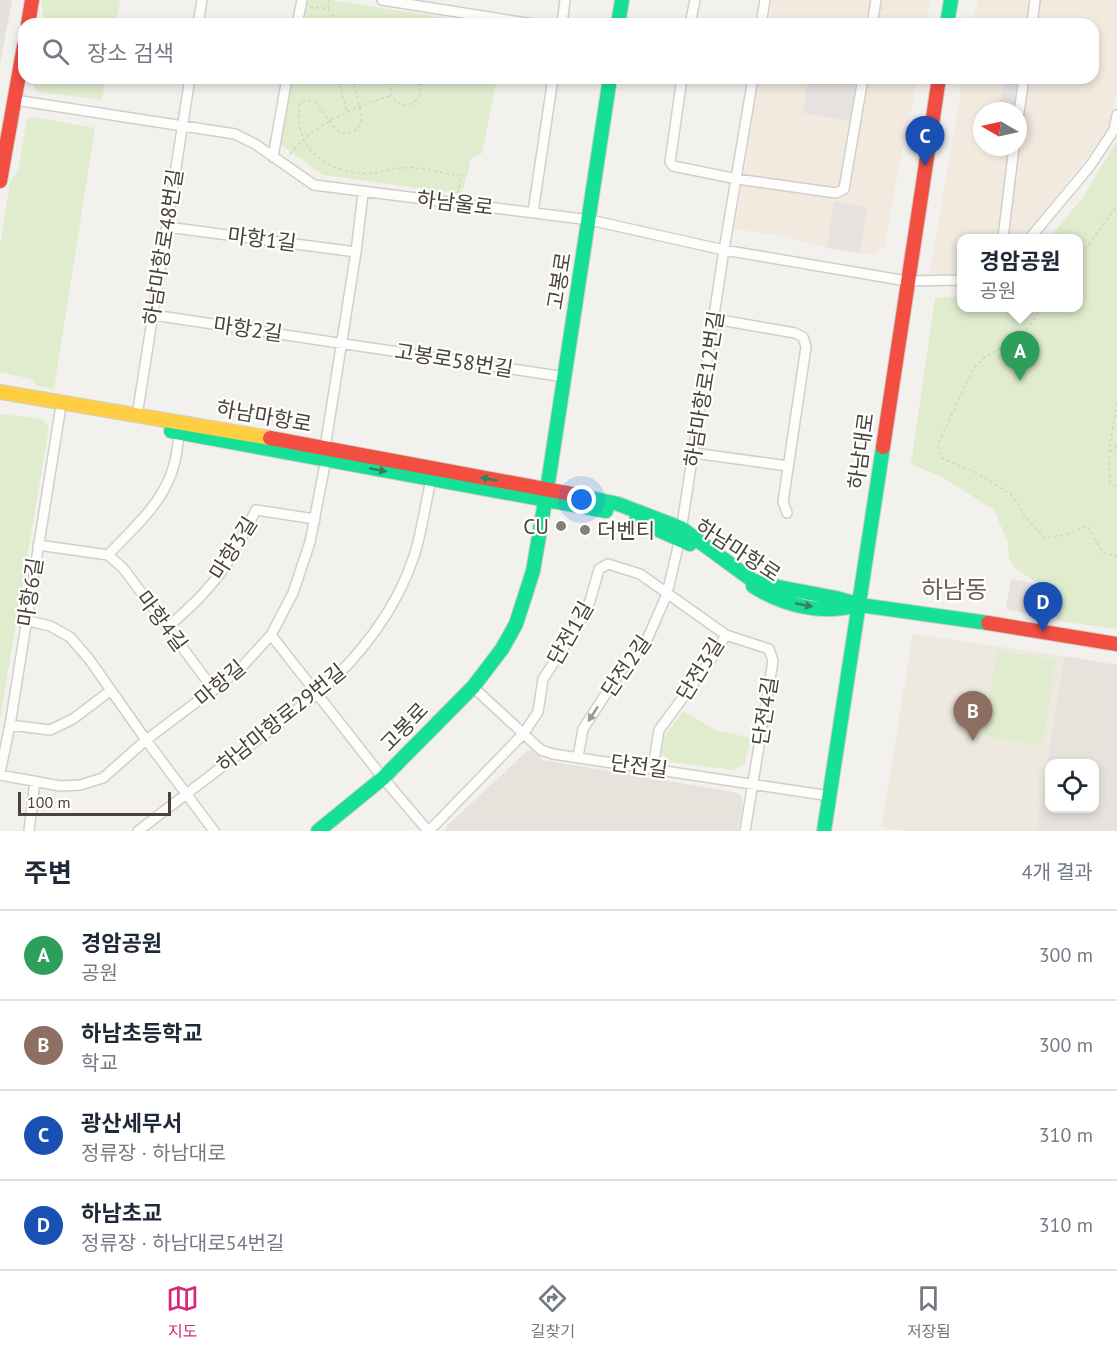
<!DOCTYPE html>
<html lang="ko">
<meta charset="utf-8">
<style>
:root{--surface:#fff;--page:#f6f6f7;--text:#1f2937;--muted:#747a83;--line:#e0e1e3;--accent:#db2777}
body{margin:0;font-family:"PT Sans","Noto Sans KR",sans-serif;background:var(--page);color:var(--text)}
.controls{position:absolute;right:18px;bottom:18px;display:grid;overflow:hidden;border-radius:12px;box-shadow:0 3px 9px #0003}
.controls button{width:54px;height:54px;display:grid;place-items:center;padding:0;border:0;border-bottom:2px solid var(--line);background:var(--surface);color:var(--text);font:30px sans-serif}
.compass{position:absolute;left:973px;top:102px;width:54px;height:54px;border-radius:50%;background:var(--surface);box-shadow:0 3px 9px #0003;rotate:279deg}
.scale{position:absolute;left:18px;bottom:15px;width:153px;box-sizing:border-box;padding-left:6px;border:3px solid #4a4339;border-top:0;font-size:16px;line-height:21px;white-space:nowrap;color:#4a4339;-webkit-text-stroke:4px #fff;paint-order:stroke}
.you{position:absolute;left:582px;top:500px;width:21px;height:21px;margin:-15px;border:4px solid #fff;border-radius:50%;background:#1a73e8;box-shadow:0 0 0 9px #1a73e833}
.badge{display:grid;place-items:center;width:39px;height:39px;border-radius:50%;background:var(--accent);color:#fff;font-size:20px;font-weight:700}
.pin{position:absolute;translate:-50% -50px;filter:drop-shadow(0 2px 3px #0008)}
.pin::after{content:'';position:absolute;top:32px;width:21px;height:18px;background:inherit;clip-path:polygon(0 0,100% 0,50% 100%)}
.popup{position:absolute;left:957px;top:234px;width:126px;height:78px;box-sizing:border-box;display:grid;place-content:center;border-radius:12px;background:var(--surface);filter:drop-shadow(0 2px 4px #0005);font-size:20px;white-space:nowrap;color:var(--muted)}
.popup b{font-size:22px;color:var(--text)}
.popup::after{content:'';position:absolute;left:50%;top:100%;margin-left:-12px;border:12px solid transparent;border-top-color:var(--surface)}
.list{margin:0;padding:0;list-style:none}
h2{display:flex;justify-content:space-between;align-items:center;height:78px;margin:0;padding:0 24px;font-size:26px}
h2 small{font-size:20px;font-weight:400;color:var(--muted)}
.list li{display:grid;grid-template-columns:39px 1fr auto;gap:18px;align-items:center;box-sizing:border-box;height:90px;padding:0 24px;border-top:2px solid var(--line)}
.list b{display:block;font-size:22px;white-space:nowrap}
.list p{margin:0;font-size:20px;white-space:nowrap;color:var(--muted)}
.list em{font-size:20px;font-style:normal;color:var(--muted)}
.icon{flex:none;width:33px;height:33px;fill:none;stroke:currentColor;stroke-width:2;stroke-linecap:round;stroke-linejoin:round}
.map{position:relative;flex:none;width:1117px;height:831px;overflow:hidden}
.search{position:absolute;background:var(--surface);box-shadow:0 3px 9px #0003;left:18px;right:18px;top:18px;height:66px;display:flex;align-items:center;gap:15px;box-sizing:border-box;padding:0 21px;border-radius:18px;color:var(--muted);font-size:22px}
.sheet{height:438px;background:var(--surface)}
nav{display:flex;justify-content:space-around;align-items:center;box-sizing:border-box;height:84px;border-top:2px solid var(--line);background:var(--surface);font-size:16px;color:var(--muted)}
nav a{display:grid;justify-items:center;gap:3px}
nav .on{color:var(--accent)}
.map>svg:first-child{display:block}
.residential{fill:#e7e3dc;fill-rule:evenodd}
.commercial{fill:#f2eadf;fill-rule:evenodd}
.industrial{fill:#e5e1de}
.education{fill:#ede9de}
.green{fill:#e1eccf}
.parking{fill:#e5e2df}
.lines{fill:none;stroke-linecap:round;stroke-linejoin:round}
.street-casing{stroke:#d1cfcb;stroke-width:12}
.fast-casing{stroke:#d2cec5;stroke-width:16}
.slow-casing{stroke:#d2cec5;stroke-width:16}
.jam-casing{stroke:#d2cec5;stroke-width:16}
.path{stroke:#d3d1cc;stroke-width:1.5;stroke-dasharray:3 3;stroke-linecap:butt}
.street{stroke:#fdfdfc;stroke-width:9}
.fast{stroke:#16e098;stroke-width:14}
.slow{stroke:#ffcf43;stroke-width:14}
.jam{stroke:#f24e42;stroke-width:14}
.oneway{fill:#35825f}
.oneway2{fill:#9b9791}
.poi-dot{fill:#858078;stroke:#fff;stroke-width:2}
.labels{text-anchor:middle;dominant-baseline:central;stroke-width:4.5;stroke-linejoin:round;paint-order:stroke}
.street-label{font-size:21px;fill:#4a4339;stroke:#fff}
.poi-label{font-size:21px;fill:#4a4339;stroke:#fff;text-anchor:end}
.quarter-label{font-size:24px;fill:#6c6151;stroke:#fff}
</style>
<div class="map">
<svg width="1117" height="831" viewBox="0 0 1117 831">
<rect width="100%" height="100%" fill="#f3f1ee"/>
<path class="residential" d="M1064,656L1117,665V831H1036ZM1050,764H1094V808H1050Z
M528,750L535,751L543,760L734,792L741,795L743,801L738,831H445L448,825Z"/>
<path class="commercial" d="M772,0H930L927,24H769Z
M978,0H1117V91L1108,130L1029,231L1021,238H962L961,276H949L930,273L963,78H1093V24H972ZM982,111H1018V147H982Z
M759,78H918L899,166L885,246L874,255L827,248L788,237L735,229Z"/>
<path class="industrial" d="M0,0H12L0,64Z"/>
<path class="education" d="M913,634L1064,656L1036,831H907L881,827Z"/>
<path class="green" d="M41,0H120L116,24H44Z
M308,0H331L486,24H301L305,3Z
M33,78H106L102,100L38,92L32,83Z
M291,78H497L482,153L471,159L462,194L323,175L280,144Z
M33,117L95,128L54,389L38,386L31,379L0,372V245L10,182L18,171L27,118Z
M1117,141V629L1058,621L1040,592L1038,584L1014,567L1009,557L1008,543L994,510L942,477L911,464L935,298L961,296L962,308H1078V238H1050L1082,198Z
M0,414L42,419L49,427L0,719Z
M997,650L1056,660L1042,746L989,737L984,734Z
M683,711L716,730L751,738L745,763L735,770L668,762C651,747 674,724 683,711Z"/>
<path class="parking" d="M808,78H838L857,81L851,121L803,113Z
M1004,78H1018L1013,107L1000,105Z
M834,202L867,207L860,253L827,248Z
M1011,579L1037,584L1031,614L1006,609Z"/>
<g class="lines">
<defs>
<path id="street" d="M382,0L533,24
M198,24L202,0
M297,24L302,0
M562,24L565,0
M690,24L695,0
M761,24L765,0
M872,24L876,0
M1032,24L1035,0
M682,78L670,162L673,166L737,179L836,193L844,189L863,78
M15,100L235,134L255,144L314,185L590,220L724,250L907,281L962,280
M1018,119L1024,78
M273,157L287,78
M533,212L553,78
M167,227L356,252
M1003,238L1014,147
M1030,238L1090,166L1114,130L1117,115
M153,315L565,377
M715,319L795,333L803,337L806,347L783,502L787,513
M137,416L190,78
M325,448L356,252L363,193
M694,453L788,466
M38,545L108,555L123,568L214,690
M108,555C134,527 164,503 174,465C177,455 178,443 179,433
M25,620L50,626L70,637L89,659L146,740L214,831
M168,627C187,610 206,593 221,572C235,553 245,531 256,510L315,519
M271,635L383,778L428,831
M473,687L541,750L553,754L830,796
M10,725L50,730L73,719L110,691
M578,757L583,729L622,669L646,642L667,594L680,538L724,250L753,78
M653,768L659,730L712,658L726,635
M0,773L10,725L60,412
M0,775L60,786L80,785L103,778L146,740L239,670L271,635L293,593L310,542L326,459
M29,831L35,781
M138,831L317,694C359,658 397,609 414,556C422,532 425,505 431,480
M429,831L524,733L538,712L543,679L577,627L590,601L599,569L608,564L640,574L726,635L769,649L773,661L745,831"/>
<path id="fast" d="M618,24L622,0
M947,24L951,0
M171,431L606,511
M547,490L610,78
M577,495L618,504L681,528L752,580L763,584L836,598L860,605L988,623
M636,520L690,544
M753,586C784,606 822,615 858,605
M318,831L383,778L473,687L502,649L516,624L533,571L545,501
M824,831L883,447"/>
<path id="slow" d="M0,392L270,438"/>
<path id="jam" d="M28,24L32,0
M0,181L24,46
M270,438L577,495
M883,447L939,78
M988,623L1117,644"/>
</defs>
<use href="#street" class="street-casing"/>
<use href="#fast" class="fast-casing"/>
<use href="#slow" class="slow-casing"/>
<use href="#jam" class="jam-casing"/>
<path class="path" d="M310,7L328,9L340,24
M328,8L329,0
M328,24L334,19
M338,78L347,113
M353,78L362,119C360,124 359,128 354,131C336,141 326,113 317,104C314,102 311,101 308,100L300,103C293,145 320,169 360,173C374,175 388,169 401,168C420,166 442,173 461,176L458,193
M398,78C372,100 421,121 420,87L413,78
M419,85L436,78
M290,154C308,128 360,103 391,96
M1078,259L1117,206
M1042,308L1015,345L1000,349L985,357L973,369L939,442L938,450L943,459L975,472L1010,494L1018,504L1025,517L1045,538L1064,535L1087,526L1103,553L1117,556
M1117,403L1109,451L1110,483L1117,487
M1110,451L1117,447"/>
<use href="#street" class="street"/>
<use href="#fast" class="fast"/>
<use href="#slow" class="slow"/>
<use href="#jam" class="jam"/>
</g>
<defs><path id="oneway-solid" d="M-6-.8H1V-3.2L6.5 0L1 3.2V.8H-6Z" transform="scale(1.5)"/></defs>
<g class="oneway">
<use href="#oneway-solid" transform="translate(378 470) rotate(11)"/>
<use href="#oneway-solid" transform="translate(489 479) rotate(-169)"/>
<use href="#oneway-solid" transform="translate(804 605) rotate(11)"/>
</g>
<use class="oneway2" href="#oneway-solid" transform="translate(593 714) rotate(123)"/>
<g class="poi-dot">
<circle cx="561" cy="526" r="6"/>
<circle cx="585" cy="530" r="6"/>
</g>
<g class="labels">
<g class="street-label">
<text transform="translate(455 203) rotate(7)">하남울로</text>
<text transform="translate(262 239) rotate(7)">마항1길</text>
<text transform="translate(163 247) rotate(-81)">하남마항로48번길</text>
<text transform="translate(559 281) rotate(-81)">고봉로</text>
<text transform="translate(248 329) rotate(8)">마항2길</text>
<text transform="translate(454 360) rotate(9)">고봉로58번길</text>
<text transform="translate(704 389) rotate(-81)">하남마항로12번길</text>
<text transform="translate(264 416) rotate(10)">하남마항로</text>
<text transform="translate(861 451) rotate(-82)">하남대로</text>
<text transform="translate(233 548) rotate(-58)">마항3길</text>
<text transform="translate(738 550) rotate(33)">하남마항로</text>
<text transform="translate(30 592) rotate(-81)">마항6길</text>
<text transform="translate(162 621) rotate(53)">마항4길</text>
<text transform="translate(570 633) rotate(-60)">단전1길</text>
<text transform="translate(626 666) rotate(-55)">단전2길</text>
<text transform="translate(700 669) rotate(-58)">단전3길</text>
<text transform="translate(220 683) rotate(-40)">마항길</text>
<text transform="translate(765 711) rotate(-81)">단전4길</text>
<text transform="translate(281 718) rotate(-39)">하남마항로29번길</text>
<text transform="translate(404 727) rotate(-46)">고봉로</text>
<text transform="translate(639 766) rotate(8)">단전길</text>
</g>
<g class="poi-label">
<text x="549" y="526">CU</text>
<text x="597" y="530" text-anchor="start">더벤티</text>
</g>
<g class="quarter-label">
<text x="954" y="589">하남동</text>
</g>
</g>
</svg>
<div class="controls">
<button><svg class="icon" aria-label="locate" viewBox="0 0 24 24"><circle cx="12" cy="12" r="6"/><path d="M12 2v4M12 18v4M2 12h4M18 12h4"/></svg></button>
</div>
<svg class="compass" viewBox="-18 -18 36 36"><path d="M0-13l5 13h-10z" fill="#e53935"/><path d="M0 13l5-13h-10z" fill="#747a83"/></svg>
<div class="scale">100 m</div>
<div class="you"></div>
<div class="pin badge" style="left:1020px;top:381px;background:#2e9e5b">A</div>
<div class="popup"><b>경암공원</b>공원</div>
<div class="pin badge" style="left:973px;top:741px;background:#8d6e63">B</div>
<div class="pin badge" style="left:925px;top:166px;background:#1a4fb4">C</div>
<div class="pin badge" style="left:1043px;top:632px;background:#1a4fb4">D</div>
<div class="search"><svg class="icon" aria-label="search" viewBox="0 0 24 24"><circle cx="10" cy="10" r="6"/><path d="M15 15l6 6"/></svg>장소 검색</div>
</div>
<section class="sheet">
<h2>주변<small>4개 결과</small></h2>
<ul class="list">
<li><span class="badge" style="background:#2e9e5b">A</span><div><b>경암공원</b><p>공원</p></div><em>300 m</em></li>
<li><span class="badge" style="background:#8d6e63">B</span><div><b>하남초등학교</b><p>학교</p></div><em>300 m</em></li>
<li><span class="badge" style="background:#1a4fb4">C</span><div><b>광산세무서</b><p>정류장 · 하남대로</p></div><em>310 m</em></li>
<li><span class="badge" style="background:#1a4fb4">D</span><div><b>하남초교</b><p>정류장 · 하남대로54번길</p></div><em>310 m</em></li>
</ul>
</section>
<nav>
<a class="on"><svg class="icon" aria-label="map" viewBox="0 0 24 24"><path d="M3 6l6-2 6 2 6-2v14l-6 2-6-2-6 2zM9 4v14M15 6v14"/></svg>지도</a>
<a><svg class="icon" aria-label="directions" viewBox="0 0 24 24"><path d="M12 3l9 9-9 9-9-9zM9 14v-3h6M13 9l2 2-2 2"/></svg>길찾기</a>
<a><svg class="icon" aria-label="saved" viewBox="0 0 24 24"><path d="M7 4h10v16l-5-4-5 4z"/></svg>저장됨</a>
</nav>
